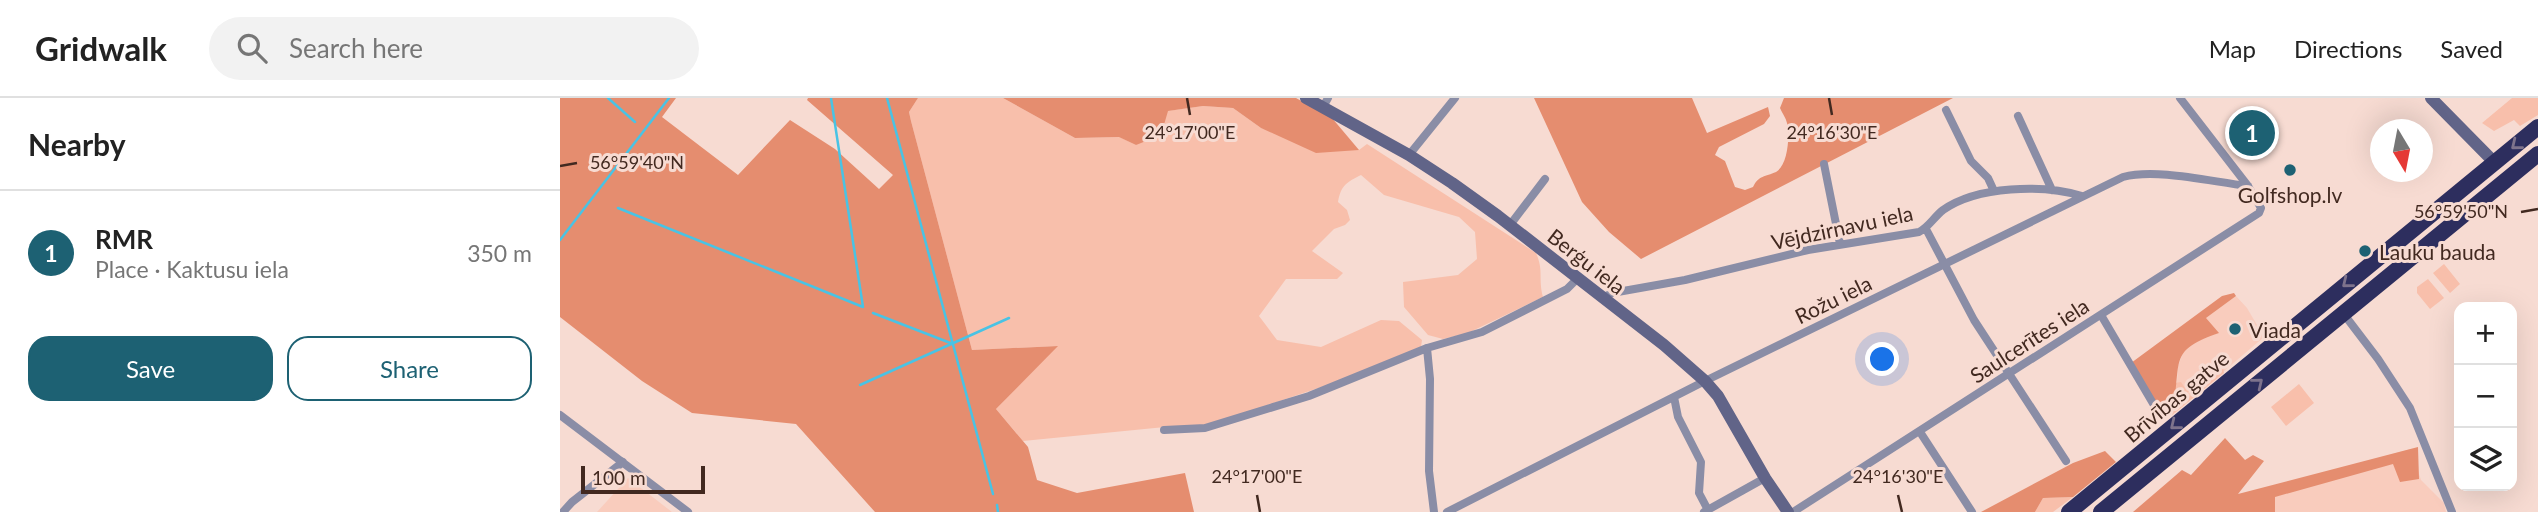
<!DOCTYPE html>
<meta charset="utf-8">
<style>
:root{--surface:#fff;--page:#f2f2f2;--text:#222;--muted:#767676;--line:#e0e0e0;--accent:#1d6173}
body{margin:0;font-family:Lato,sans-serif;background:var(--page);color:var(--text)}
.controls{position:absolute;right:21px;bottom:21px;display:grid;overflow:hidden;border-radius:14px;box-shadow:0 7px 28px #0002}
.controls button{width:63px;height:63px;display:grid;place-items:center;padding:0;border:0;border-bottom:2px solid var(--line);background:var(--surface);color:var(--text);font:35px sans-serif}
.compass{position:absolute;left:1810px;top:21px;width:63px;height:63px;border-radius:50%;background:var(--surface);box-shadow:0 7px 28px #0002;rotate:170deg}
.scale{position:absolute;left:21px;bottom:18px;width:124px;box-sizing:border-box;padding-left:7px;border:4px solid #422920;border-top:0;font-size:19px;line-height:24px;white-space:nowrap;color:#422920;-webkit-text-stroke:5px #f7dbd2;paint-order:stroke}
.you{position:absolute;left:1323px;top:262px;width:24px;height:24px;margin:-18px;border:5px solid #fff;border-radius:50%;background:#1a73e8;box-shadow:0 0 0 10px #1a73e833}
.badge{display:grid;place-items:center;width:46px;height:46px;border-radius:50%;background:var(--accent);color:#fff;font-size:23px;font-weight:700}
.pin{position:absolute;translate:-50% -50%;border:4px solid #fff;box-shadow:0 2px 7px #0006}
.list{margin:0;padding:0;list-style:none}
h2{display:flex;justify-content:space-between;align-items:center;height:91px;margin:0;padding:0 28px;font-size:30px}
h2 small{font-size:23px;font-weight:400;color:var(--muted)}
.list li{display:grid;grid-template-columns:46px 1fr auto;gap:21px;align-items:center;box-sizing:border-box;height:126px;padding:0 28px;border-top:2px solid var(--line)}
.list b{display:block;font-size:26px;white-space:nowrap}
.list p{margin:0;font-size:23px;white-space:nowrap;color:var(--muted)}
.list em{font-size:23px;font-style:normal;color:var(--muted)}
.actions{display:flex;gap:14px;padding:21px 28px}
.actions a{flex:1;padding:16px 0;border:2px solid var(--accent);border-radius:21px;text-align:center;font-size:24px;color:var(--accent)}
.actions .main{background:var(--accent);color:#fff}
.icon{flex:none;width:38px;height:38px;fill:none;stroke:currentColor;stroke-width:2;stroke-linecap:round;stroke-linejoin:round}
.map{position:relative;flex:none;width:1978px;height:414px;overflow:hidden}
header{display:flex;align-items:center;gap:42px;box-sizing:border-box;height:98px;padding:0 35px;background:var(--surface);border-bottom:2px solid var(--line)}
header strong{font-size:33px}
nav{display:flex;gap:38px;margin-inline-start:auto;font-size:24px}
.search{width:490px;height:63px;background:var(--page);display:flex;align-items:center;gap:18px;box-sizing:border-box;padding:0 24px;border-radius:38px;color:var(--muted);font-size:26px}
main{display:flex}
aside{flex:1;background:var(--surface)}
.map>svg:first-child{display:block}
.built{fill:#f9ccbd}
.green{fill:#f8bfab}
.forest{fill:#e58d6f}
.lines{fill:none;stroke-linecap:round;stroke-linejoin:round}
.stream{stroke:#49c3e4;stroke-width:2.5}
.street{stroke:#8a8da6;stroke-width:8}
.secondary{stroke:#616488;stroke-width:12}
.highway{stroke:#2d2e5e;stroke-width:16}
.oneway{stroke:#7e738c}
.ticks{fill:none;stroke:#422920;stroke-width:2.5}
.poi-dot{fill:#1d6173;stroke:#f7dbd2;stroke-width:2.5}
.labels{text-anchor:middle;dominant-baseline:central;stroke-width:6;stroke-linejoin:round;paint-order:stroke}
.poi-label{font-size:21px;fill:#422920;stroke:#f7dbd2;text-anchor:start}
.street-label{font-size:21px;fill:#422920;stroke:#f7dbd2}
.ticks-label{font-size:18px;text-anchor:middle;fill:#422920;stroke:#f7dbd2;stroke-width:6;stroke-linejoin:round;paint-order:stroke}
</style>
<header>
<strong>Gridwalk</strong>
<div class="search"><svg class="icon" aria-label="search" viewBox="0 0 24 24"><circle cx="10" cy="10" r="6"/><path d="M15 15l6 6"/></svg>Search here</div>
<nav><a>Map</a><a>Directions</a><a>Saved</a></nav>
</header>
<main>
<aside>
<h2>Nearby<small></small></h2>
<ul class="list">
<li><span class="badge">1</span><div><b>RMR</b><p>Place · Kaktusu iela</p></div><em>350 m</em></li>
</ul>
<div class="actions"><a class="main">Save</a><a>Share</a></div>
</aside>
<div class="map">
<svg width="1978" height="414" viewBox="0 0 1978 414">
<rect width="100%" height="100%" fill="#f7dbd2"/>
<path class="built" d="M1676,198L1687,210L1704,239L1615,315L1618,268L1623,255L1646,220Z
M1851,351L1861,382L1884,405L1886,414H1682L1689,395Z
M68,380L112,414H37Z"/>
<path class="green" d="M358,0H443L515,40L560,39L576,47L607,13L643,8L673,10L701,30L799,52L807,46L976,155C984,173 978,180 983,199L908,235L883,241L868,237L844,209L843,184L898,177L917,161L915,134L899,119L824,97L801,77C787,84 781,87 778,104L787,112L790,122L785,127L774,131L752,153L783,175L777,181H726L699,218L717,242L761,249L821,222L839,223L862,242L861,249L797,277L648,327L605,329L463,343L436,311L497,248L412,252L351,23L349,14Z
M1952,0H1978V17L1960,28L1954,22L1934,33L1922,25Z
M1884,166L1900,186L1890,195L1873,175Z
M1868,181L1884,200L1870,211L1857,195V189Z
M1660,265H1663L1614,306L1615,285L1621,284L1627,293Z
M1663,271L1664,275L1612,317V313Z
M1739,286L1754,305L1726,328L1711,309Z
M1513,399L1493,414H1475L1483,400Z"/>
<path class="forest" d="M0,0H116L102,19L178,77L230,22L275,51L319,91L333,77L247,2L248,0H358L349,14L351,23L412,252L498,248L436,311L468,349L477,382L517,395L625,375L634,414H315L236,326L132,315L82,283L0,219Z
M443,0H736L772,20L799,52L756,55L701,30L673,10L643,8L608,13L601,37L576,47L559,39L515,40Z
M974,0H1132L1147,35L1208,9L1210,18L1204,26L1159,49L1155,57L1165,63L1175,89L1185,92L1193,89C1199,77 1205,79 1216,74C1228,67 1230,38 1227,25C1226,20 1222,15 1220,10L1224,0H1393L1081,161L1049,134L1022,104Z
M1674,195L1676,198L1646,220L1659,235C1610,252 1621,261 1614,306L1602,315L1571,265L1662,198Z
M1665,340L1685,362L1693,357L1704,363L1678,396L1858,349L1859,381L1840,384L1833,366L1715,399V414H1573L1622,372L1631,377Z
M1545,353L1556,364L1513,399L1483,400L1475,414H1421L1513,365Z"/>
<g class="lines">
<path class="stream" d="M48,0L75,24
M327,0L433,396
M58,110L303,209L271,0
M0,142L109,0
M313,215L393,246
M300,287L449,220
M437,407L438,414"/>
<path class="street" d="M763,9L768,0
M1386,12L1411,63L1428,80L1434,93
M1458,18L1492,92
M849,57L895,0
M1264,66L1280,146
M950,127L985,81
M1366,131L1414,222L1506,363
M1042,200L1052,195L1125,182L1248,152L1359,134C1369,129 1374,119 1383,112C1417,88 1483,86 1522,98
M1783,215L1818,261L1850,310L1892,414
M1541,217L1601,319
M867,250L870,281L869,373L874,414
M1114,299L1118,319L1141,364L1139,395L1148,412
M0,317L128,414
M604,332L645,330L749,298L867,250L922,234L1007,191L1018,180
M1360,334L1412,414
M3,414L12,404L63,364
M887,414L1145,283L1563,79C1597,70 1652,84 1688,88
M1144,414L1205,380
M1233,414L1699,115L1701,110L1688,88L1620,0"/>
<path class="secondary" d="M746,0L849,57L892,85L938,118L1104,247L1145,283L1158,298L1205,380L1228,414
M1871,0L1934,64"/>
<path class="highway" d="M1509,414L1978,29
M1541,414L1978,56"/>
</g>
<defs><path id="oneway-chevron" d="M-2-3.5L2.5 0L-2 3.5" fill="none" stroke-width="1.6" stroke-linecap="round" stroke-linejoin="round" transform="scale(1.75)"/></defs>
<g class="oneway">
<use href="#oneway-chevron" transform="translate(1956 47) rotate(141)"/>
<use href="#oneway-chevron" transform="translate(1787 185) rotate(141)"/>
<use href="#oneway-chevron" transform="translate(1698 285) rotate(-39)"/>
<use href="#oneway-chevron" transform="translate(1615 327) rotate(141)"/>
</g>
<path class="ticks" d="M627,0L630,17M1269,0L1272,17M0,68L17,65M1961,114L1978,111M697,397L700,414M1338,397L1342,414"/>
<g class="poi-dot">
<circle cx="1730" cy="72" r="7"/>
<circle cx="1805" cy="153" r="7"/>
<circle cx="1675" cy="231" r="7"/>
</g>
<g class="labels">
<g class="poi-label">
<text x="1730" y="96" text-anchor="middle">Golfshop.lv</text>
<text x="1819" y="153">Lauku bauda</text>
<text x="1689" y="231">Viada</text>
</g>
<g class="street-label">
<text transform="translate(1282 129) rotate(-12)">Vējdzirnavu iela</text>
<text transform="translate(1027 163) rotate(38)">Berģu iela</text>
<text transform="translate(1273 201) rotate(-26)">Rožu iela</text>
<text transform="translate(1469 242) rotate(-33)">Saulcerītes iela</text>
<text transform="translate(1616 298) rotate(-40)">Brīvības gatve</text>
</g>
</g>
<g class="ticks-label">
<text x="630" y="41">24°17'00"E</text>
<text x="1272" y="41">24°16'30"E</text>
<text x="77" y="71">56°59'40"N</text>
<text x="1901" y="120">56°59'50"N</text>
<text x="697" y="385">24°17'00"E</text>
<text x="1338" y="385">24°16'30"E</text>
</g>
</svg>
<div class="controls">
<button>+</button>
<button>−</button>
<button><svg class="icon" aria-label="layers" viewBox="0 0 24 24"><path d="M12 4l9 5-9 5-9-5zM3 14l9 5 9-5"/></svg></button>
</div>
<svg class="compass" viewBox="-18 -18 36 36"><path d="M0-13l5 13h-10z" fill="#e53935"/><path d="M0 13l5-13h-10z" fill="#767676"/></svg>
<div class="scale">100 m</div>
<div class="you"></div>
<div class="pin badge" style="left:1692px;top:35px">1</div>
</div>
</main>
